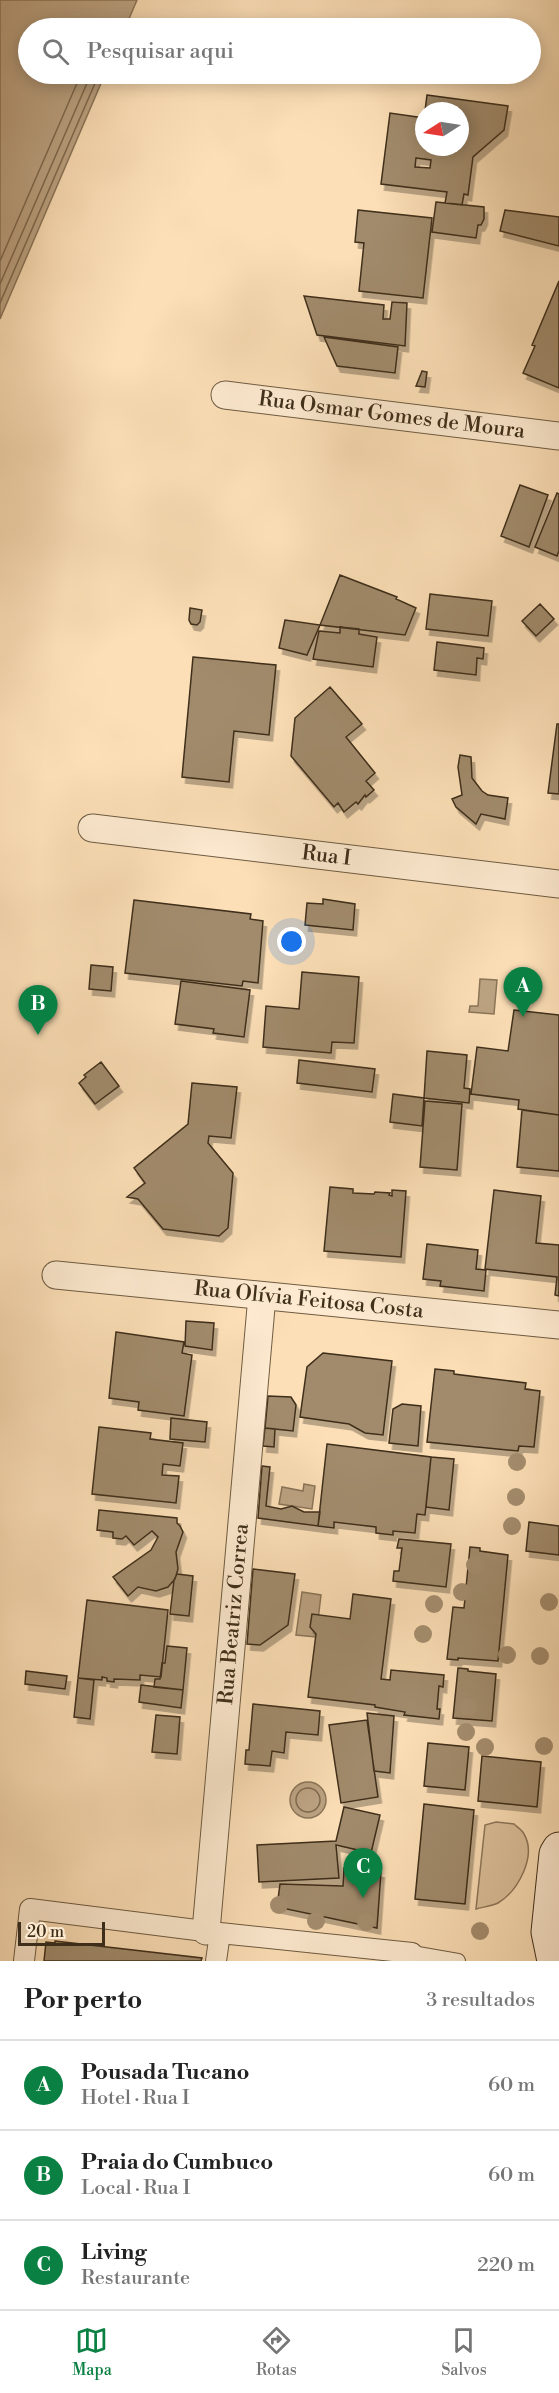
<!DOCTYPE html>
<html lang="pt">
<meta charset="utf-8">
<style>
:root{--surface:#fff;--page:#f2f2f2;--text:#222;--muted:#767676;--line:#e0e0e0;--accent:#0b8043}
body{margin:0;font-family:"Libre Bodoni",serif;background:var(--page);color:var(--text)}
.compass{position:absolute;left:415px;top:102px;width:54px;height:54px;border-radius:50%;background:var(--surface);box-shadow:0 3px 15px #0003;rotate:258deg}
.scale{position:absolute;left:18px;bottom:15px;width:87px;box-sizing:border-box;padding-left:6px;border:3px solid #3f2f1a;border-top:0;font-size:16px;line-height:21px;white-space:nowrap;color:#3f2f1a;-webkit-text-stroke:4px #fdead0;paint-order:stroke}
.you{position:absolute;left:292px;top:942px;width:21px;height:21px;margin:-15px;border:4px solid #fff;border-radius:50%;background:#1a73e8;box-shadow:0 0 0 9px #1a73e833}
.badge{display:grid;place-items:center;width:39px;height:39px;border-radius:50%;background:var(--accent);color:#fff;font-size:20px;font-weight:700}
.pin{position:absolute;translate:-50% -50px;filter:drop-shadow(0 2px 3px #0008)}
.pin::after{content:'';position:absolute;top:32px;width:21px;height:18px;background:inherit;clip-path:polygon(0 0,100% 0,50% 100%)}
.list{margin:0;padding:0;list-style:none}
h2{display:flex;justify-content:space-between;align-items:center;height:78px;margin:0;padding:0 24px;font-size:26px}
h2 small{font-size:20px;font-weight:400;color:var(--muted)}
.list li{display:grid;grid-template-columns:39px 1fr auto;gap:18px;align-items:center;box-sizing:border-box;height:90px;padding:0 24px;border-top:2px solid var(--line)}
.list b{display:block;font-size:22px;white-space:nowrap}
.list p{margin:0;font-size:20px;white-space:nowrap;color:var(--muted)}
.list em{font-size:20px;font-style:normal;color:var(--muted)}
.icon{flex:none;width:33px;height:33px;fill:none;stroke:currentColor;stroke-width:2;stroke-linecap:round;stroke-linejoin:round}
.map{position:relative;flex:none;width:559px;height:1961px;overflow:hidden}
.search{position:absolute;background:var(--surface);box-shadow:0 3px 15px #0003;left:18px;right:18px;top:18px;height:66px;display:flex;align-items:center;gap:15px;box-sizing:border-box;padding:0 21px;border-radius:33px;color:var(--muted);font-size:22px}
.sheet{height:348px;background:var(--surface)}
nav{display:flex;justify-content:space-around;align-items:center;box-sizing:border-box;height:84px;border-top:2px solid var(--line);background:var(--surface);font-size:16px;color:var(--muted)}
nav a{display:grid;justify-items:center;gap:3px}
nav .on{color:var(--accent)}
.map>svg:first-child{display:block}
.green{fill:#dcc19c;stroke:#8e785b;stroke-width:1.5}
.water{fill:#bca382;stroke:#8a7558;stroke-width:1.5}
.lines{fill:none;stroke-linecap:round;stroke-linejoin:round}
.shore{stroke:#7e694e;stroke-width:1.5}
.building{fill:#a18b6c;stroke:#3f2f1a;stroke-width:1.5;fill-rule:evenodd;filter:url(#shadow)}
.service-casing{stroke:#6e5b41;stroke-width:16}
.pedestrian-casing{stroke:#6e5b41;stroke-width:22}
.minor-casing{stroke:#6e5b41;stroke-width:29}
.secondary-casing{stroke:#3f2f1a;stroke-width:35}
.service{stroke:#fdead0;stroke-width:14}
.pedestrian{stroke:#fdead0;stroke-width:20}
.minor{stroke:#fdead0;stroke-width:27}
.secondary{stroke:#fdead0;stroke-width:33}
.tree{fill:#a58e6f}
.labels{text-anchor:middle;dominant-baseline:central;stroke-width:4.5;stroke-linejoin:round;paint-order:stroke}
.street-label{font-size:21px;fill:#3f2f1a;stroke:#fdead0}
</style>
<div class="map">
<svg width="559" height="1961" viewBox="0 0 559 1961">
<defs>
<filter id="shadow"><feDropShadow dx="3.5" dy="6" stdDeviation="0" flood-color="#0004"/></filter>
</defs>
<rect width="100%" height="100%" fill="#fcdfb7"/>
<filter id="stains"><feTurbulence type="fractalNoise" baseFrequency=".00333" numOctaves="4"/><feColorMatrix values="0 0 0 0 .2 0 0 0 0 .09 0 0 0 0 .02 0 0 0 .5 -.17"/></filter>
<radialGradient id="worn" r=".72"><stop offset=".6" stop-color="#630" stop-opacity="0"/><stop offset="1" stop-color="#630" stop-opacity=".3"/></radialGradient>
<path class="green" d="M496,1822L514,1824C517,1827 522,1830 524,1834C537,1856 518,1891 498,1903C492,1906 483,1907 476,1909L485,1825Z"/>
<path class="water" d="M0,0H137L125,28H28V74H105L0,319Z
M480,979L497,980L494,1014L469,1012L470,1006H478Z
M304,1484L315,1486L312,1509L279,1504L282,1487L303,1491Z
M302,1592L321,1595L316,1637L296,1635Z
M290 1800a18 18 0 1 1 36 0a18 18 0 1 1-36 0Z"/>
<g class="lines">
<path class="shore" d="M0,261L81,74
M0,284L91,74
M0,303L99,74
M296 1800a12 12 0 1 1 24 0a12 12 0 1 1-24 0Z"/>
</g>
<path class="building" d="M427,95L508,106L504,130L473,157L468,195L464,194L462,205L445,203L447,192L381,184L390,113L424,118V147H460V111H425ZM416,158L431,160L430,168L415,167Z
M436,202L484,207V219L481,225H478L476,238L432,232Z
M358,210L432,218L423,298L359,291L364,243L355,242Z
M505,210L559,217V246L500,231Z
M559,281V388L523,373L535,346L532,345Z
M304,296L384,305L383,319H390L392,302L407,303L405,346L317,335Z
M324,337L398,347L395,373L337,366Z
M422,371L427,372L425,387L416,386Z
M520,485L548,495L529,547L501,536Z
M557,493L559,494V551L557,556L535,547Z
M340,575L397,597L396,599L416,608L405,635L320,625Z
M430,594L492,601L488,636L426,629Z
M540,604L554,619L536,636L522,621Z
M190,608L202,610L200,622L197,625L191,624L189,620Z
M285,620L320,625L307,655L279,648Z
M340,627L359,629V634L377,637L373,667L313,659L319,631L340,633Z
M437,642L484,648L483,659L477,658L476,675L434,670Z
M193,657L276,665L269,735L234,731L229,782L182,777Z
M330,687L362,724L346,737L375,773L366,781L374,790L366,797L365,795L358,804L356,802L344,812L338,803L334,807L291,756L295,718Z
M557,724H559V794L548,793Z
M460,755L471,757L472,778L482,791L488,795L508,798L505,819L481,814L476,824L456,807L452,799L462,795L458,767Z
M323,899L355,904L353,930L305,925L307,903L323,904Z
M134,900L251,914L250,919L263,921L258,983L243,981L242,986L125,973Z
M91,965L113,967L111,991L89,989Z
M302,972L359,977L354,1043L332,1042L331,1053L263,1047L266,1006L299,1009Z
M181,981L250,990L244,1037L213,1033L214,1029L175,1024Z
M514,1010L559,1015V1115L518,1109L519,1100L471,1094L477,1047L508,1051Z
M427,1051L467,1055L464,1088L470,1089L469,1103L424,1098Z
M299,1060L375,1069L372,1092L297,1083Z
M101,1062L119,1086L95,1104L79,1083L86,1077L84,1075Z
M192,1083L237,1087L231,1138L209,1136L208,1143L233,1173L228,1228L219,1236L163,1229L138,1199L127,1197L145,1183L134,1168L188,1124Z
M393,1094L424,1098L422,1126L390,1122Z
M425,1101L462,1104L457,1170L420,1167Z
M522,1110L559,1115V1171L517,1167Z
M330,1187L353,1189V1193L374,1194L375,1192L390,1193L389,1195L392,1196V1190L406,1191L401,1257L324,1251Z
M494,1190L541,1196L536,1243L559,1245V1296L555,1295L557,1277L485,1269Z
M427,1244L478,1250L476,1269L486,1270L484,1291L440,1286L441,1281L423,1279Z
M186,1321L214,1323L212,1350L185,1346Z
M116,1332L184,1342L182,1353L192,1355L184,1416L138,1410L139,1402L109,1398Z
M323,1353L392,1361L383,1435L365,1433L349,1424L300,1417L307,1367Z
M435,1369L454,1371V1374L526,1383L525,1389L540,1391L534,1447L519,1446L518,1451L427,1442Z
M268,1396L291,1397L296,1405L293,1431L265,1428Z
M402,1404L421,1406L418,1446L389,1443L393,1409Z
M171,1418L207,1422L205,1442L170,1439Z
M99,1427L151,1433L150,1439L183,1443L180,1466L163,1464L162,1475L179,1476L176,1503L92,1494Z
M265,1428L275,1429L274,1447L263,1446Z
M327,1444L431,1457L425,1515L417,1514L415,1533L393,1531V1535L376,1533V1527L334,1522V1528L318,1526Z
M431,1457L454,1459L449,1510L426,1507Z
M262,1466L270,1467L266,1506L281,1509L292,1506L304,1512H320L318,1526L258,1518Z
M99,1510L177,1518V1523L180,1526L183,1532L176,1552L178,1569L175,1579L168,1587L156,1591L138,1587L128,1596L113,1577L151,1550L158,1537L152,1531L134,1545L126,1536L122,1539L113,1538V1532L97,1530Z
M529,1522L559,1526V1555L526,1551Z
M399,1539L451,1544L446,1587L393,1581L394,1571H399L402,1548H397Z
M470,1547L480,1548V1551L508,1555L498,1661L458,1658V1660L447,1659L453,1607L464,1608Z
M253,1569L295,1574L288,1625L260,1645L247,1644Z
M177,1574L193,1576L189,1616L170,1614L174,1580Z
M353,1594L391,1599L381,1679L390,1680L391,1670L444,1675L443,1687L439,1686L437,1709H440L439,1719L404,1715L405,1712L375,1707V1705L308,1697L316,1634L310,1627L312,1614L350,1619Z
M87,1600L168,1610L161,1677L140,1675V1680L114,1679V1682L107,1681V1678L102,1677V1680L78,1678Z
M167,1646L187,1648L183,1690L154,1687L155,1679H160L162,1663H165Z
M458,1668L468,1669V1671L496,1674L492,1721L453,1718Z
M26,1671L67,1676L65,1689L25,1684Z
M78,1678L94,1680L90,1719L74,1717Z
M141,1685L183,1690L181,1708L139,1702Z
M253,1704L320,1711L318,1735L286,1732L284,1753L272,1751L270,1766L245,1764L246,1750H249Z
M367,1713L394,1716L390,1773L374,1771Z
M156,1715L180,1717L177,1754L152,1752Z
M367,1720L378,1797L341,1803L329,1725Z
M428,1743L469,1747L465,1790L424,1786Z
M482,1756L541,1762L537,1807L478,1801Z
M424,1804L474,1810L465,1904L415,1899Z
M344,1807L380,1815L371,1853L336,1845L339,1878L259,1882L257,1845L336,1841Z
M344,1868L381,1872L377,1928L277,1907L280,1884L343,1886Z
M55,1941L202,1958L201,1961H44L46,1942L55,1943Z"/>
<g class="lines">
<defs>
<path id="service" d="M412,1953L458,1961"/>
<path id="pedestrian" d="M24,1961L30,1909L220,1933L412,1953L411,1961
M216,1961L220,1933"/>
<g id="minor">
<path id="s1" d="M225,395L559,436"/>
<path id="s2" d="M92,828L559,884"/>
<path id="s3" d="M56,1275L559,1325"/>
<path id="s4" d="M206,1931L262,1296"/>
</g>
<path id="secondary" d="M554,1961L548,1932L556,1854L559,1849"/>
</defs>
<use href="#service" class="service-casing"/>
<use href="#pedestrian" class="pedestrian-casing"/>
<use href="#minor" class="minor-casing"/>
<use href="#secondary" class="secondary-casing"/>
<use href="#service" class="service"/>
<use href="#pedestrian" class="pedestrian"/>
<use href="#minor" class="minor"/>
<use href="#secondary" class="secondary"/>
</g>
<g class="tree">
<circle cx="517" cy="1462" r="9"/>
<circle cx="516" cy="1497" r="9"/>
<circle cx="512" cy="1526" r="9"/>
<circle cx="475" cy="1565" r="9"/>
<circle cx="462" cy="1592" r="9"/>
<circle cx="549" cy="1602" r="9"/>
<circle cx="434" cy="1604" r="9"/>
<circle cx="423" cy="1634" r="9"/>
<circle cx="507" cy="1655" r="9"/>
<circle cx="540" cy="1656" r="9"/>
<circle cx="468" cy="1707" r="9"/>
<circle cx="466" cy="1732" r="9"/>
<circle cx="544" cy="1746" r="9"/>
<circle cx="485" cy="1747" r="9"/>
<circle cx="279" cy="1905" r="9"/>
<circle cx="316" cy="1921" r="9"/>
<circle cx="366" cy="1922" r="9"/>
<circle cx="480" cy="1931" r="9"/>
</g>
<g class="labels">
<g class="street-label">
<text stroke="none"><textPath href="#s1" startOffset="168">Rua Osmar Gomes de Moura</textPath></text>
<text stroke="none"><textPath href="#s2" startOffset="236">Rua I</textPath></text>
<text stroke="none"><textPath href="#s3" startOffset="254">Rua Olívia Feitosa Costa</textPath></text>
<text stroke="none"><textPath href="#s4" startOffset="318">Rua Beatriz Correa</textPath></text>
</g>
</g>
<rect width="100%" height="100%" filter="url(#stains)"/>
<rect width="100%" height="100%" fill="url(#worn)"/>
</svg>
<svg class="compass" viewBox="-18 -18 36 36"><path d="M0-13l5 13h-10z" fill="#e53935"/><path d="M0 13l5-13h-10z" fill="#767676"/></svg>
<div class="scale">20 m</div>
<div class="you"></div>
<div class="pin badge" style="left:523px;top:1017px">A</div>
<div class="pin badge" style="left:38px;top:1035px">B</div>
<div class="pin badge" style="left:363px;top:1898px">C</div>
<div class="search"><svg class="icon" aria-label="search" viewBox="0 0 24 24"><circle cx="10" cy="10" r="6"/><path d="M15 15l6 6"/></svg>Pesquisar aqui</div>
</div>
<section class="sheet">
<h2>Por perto<small>3 resultados</small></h2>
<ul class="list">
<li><span class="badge">A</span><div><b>Pousada Tucano</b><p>Hotel · Rua I</p></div><em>60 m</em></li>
<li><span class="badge">B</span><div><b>Praia do Cumbuco</b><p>Local · Rua I</p></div><em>60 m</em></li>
<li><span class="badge">C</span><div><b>Living</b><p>Restaurante</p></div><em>220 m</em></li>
</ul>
</section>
<nav>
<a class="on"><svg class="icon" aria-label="map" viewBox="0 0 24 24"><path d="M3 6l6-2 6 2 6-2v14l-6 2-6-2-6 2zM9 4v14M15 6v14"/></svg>Mapa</a>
<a><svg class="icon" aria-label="directions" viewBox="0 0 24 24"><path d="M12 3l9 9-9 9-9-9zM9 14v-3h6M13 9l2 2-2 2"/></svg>Rotas</a>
<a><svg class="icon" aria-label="saved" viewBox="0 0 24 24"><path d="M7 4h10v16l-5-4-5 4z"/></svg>Salvos</a>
</nav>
